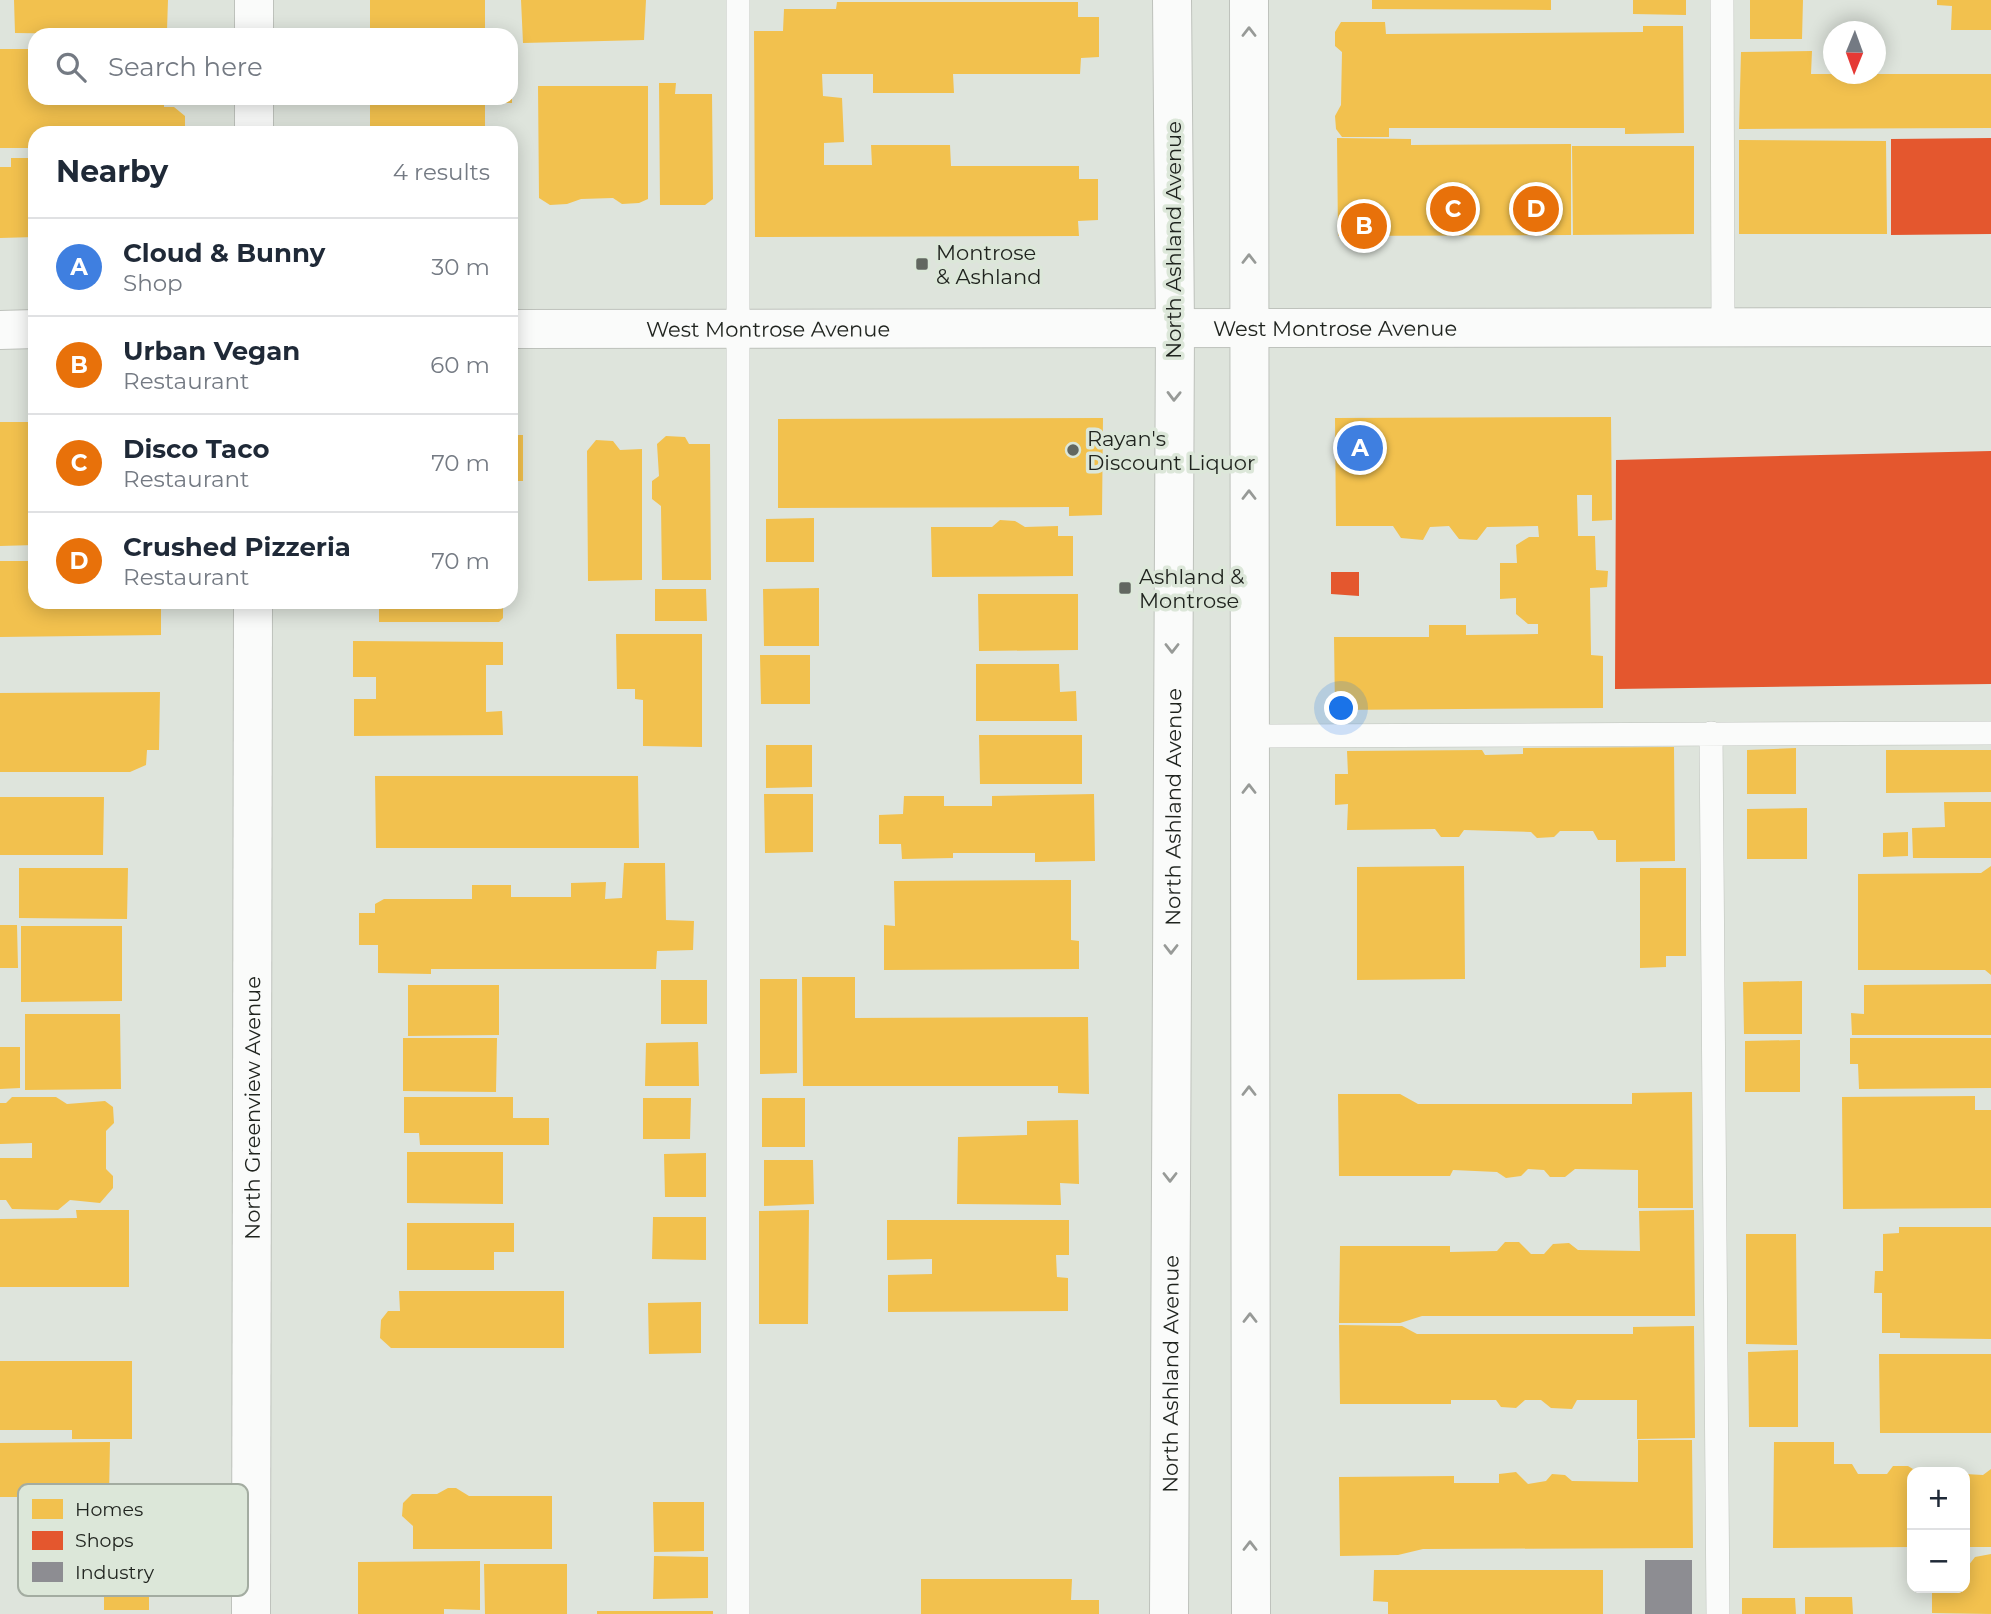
<!DOCTYPE html>
<meta charset="utf-8">
<style>
:root{--surface:#fff;--page:#f6f6f7;--text:#1f2937;--muted:#747a83;--line:#e0e1e3;--accent:#0b8043}
body{margin:0;font-family:Montserrat,sans-serif;background:var(--page);color:var(--text)}
.controls{position:absolute;right:21px;bottom:21px;display:grid;overflow:hidden;border-radius:14px;box-shadow:0 4px 18px #0003}
.controls button{width:63px;height:63px;display:grid;place-items:center;padding:0;border:0;border-bottom:2px solid var(--line);background:var(--surface);color:var(--text);font:35px sans-serif}
.compass{position:absolute;left:1823px;top:21px;width:63px;height:63px;border-radius:50%;background:var(--surface);box-shadow:0 4px 18px #0003;rotate:181deg}
.you{position:absolute;left:1342px;top:709px;width:24px;height:24px;margin:-18px;border:5px solid #fff;border-radius:50%;background:#1a73e8;box-shadow:0 0 0 10px #1a73e833}
.badge{display:grid;place-items:center;width:46px;height:46px;border-radius:50%;background:var(--accent);color:#fff;font-size:23px;font-weight:700}
.pin{position:absolute;translate:-50% -50%;border:4px solid #fff;box-shadow:0 2px 7px #0006}
.list{margin:0;padding:0;list-style:none}
h2{display:flex;justify-content:space-between;align-items:center;height:91px;margin:0;padding:0 28px;font-size:30px}
h2 small{font-size:23px;font-weight:400;color:var(--muted)}
.list li{display:grid;grid-template-columns:46px 1fr auto;gap:21px;align-items:center;box-sizing:border-box;height:98px;padding:0 28px;border-top:2px solid var(--line)}
.list b{display:block;font-size:26px;white-space:nowrap}
.list p{margin:0;font-size:23px;white-space:nowrap;color:var(--muted)}
.list em{font-size:23px;font-style:normal;color:var(--muted)}
.icon{flex:none;width:38px;height:38px;fill:none;stroke:currentColor;stroke-width:2;stroke-linecap:round;stroke-linejoin:round}
.map{position:relative;flex:none;width:1991px;height:1614px;overflow:hidden}
.search{position:absolute;background:var(--surface);box-shadow:0 4px 18px #0003;left:28px;top:28px;width:490px;height:77px;display:flex;align-items:center;gap:18px;box-sizing:border-box;padding:0 24px;border-radius:21px;color:var(--muted);font-size:26px}
.panel{position:absolute;background:var(--surface);box-shadow:0 4px 18px #0003;left:28px;top:126px;width:490px;height:483px;border-radius:21px}
.map>svg:first-child{display:block}
.homes{fill:#f2c14e}
.shops{fill:#e4572e}
.industry{fill:#8d8d92}
.lines{fill:none;stroke-linecap:round;stroke-linejoin:round}
.service-casing{stroke:#bec2bc;stroke-width:24}
.minor-casing{stroke:#bec2bc;stroke-width:40}
.secondary-casing{stroke:#bec2bc;stroke-width:40}
.service{stroke:#fafbfa;stroke-width:23}
.minor{stroke:#fafbfa;stroke-width:38}
.secondary{stroke:#fafbfa;stroke-width:38}
.oneway{stroke:#979a97}
.poi-dot{fill:#626760;stroke:#dce7d9;stroke-width:2.5}
.labels{text-anchor:middle;dominant-baseline:central;stroke-width:7;stroke-linejoin:round;paint-order:stroke}
.street-label{font-size:21px;fill:#1f231e;stroke:#dce7d9}
.poi-label{font-size:21px;fill:#1f231e;stroke:#dce7d9;text-anchor:start}
.key{fill:#dce7d9;stroke:#a3aca1;stroke-width:2}
.key-label{font-size:19px;fill:#1f231e}
</style>
<div class="map">
<svg width="1991" height="1614" viewBox="0 0 1991 1614">
<rect width="100%" height="100%" fill="#dee4dc"/>
<path class="homes" d="M14,0H168L167,30L161,29V35L15,33Z
M370,0H485V35H370Z
M521,0H646L644,40L523,43Z
M1372,0H1551V10L1372,9Z
M1633,0H1686V15L1633,14Z
M1750,0H1803L1802,39H1750Z
M1937,0H1991V30H1951L1952,6L1937,5Z
M837,2H1078V17H1099V57L1081,58L1080,74H953L954,93H873V74H822L823,96L842,98L844,142L824,143V165H872L871,145H950L951,166H1079V179H1098V220L1078,221L1079,236L755,237L754,31H783L784,9H836Z
M1341,22H1385L1386,34L1643,32V26H1683L1684,133L1625,134V128H1389V137H1342L1336,129L1335,116L1341,105L1342,52L1335,46V32Z
M0,49H35V98H164V107H174L185,116V133H35V148H0Z
M1812,51L1811,74H1991V128L1739,129L1741,52Z
M659,83H676L675,94H712L713,199L705,205H660Z
M538,86H648V199L639,203L622,204L613,198L581,199L567,204L550,205L539,198Z
M370,98H512V103H485V133H370Z
M1337,138L1411,139V145L1571,144V235L1338,236Z
M1739,140L1886,141L1887,234H1739Z
M1572,146H1694V234L1573,235Z
M11,158H35V237L0,238V167H11Z
M1611,417L1612,520L1592,521V495H1577L1578,536H1595L1596,570L1608,571L1607,587L1590,588L1591,655L1603,656V708L1335,710L1334,637H1429V625H1466V635L1538,634V624H1528L1516,614V598L1500,599V563H1517L1516,545L1529,537H1539L1538,526L1487,527L1477,540L1459,539L1449,526L1430,527L1423,540L1401,538L1393,526H1336L1335,418Z
M1103,418L1102,515L1069,516V507L778,508V419Z
M0,422H35V545L0,546Z
M511,435H523V481H511Z
M666,436L685,437L689,444H710L711,580H662L661,506L652,499V481L659,476L657,444Z
M596,440L613,441L620,450L642,449V580L588,581L587,451Z
M814,518V562H766V519Z
M1000,520L1015,521L1025,527L1058,526V536H1073V576L932,577L931,527H992Z
M0,561H35V602H161V635L0,637Z
M819,588V646H764L763,589Z
M655,589H706L707,621H655Z
M978,594H1078V650L979,651Z
M379,602H503V618L499,622H379Z
M616,634H702V747L643,746V700L635,699V689H617Z
M353,641L503,642V665H486V712L502,711L503,735L354,736V699H376V677H353Z
M760,655H810V704H761Z
M976,664H1059L1060,692L1076,691L1077,721H976Z
M160,692L159,750H147L146,765L130,772H0V693Z
M979,735H1082V784H980Z
M766,745H812V787L766,788Z
M1674,747L1675,861L1616,862V840H1598L1593,831H1560L1554,837L1537,838L1531,832L1464,830L1459,837H1441L1435,829L1347,830L1348,804L1335,805V774H1348L1347,751L1482,750L1485,755L1523,754V748Z
M1796,748V794H1747V750Z
M1886,750H1991V792L1886,793Z
M375,776H638L639,848H376Z
M764,794H813V852L765,853Z
M1094,794L1095,861L1035,862V853H953V858L902,859L901,844H879V815L903,814L904,796H944V806H992V796Z
M0,797H104L103,855H0Z
M1944,802H1991V858H1913L1912,828L1945,827Z
M1807,808V859H1747V809Z
M1908,832V856L1883,857V833Z
M624,863H665L666,920L694,921L693,950L657,951L656,969H431V974L378,973V945H359V913H375V904L384,899H472V885H511V897H571V883L606,882L605,899L622,898Z
M1464,866L1465,979L1357,980V867Z
M1991,866V975L1985,970H1858V874L1981,873Z
M19,868H128L127,919L19,918Z
M1640,868H1686V956H1666V967L1640,968Z
M1071,880V940L1079,941V969L884,970V925L895,926L894,881Z
M0,925H17L18,968H0Z
M21,926H122V1001L21,1002Z
M802,977H855V1018L1088,1017L1089,1094L1058,1093V1086H803Z
M760,979H797V1073L760,1074Z
M661,980H707V1024H661Z
M1802,981V1034H1744L1743,982Z
M1991,984V1035H1852L1851,1013L1864,1014V985Z
M408,985H499V1035L408,1036Z
M25,1014H120L121,1089L25,1090Z
M403,1038H497L496,1092L403,1091Z
M1850,1038H1991V1088L1859,1089L1858,1064H1850Z
M1800,1040V1092H1745V1041Z
M698,1042L699,1086H645L646,1043Z
M0,1047H20V1088L0,1089Z
M1692,1092L1693,1208H1638V1170L1575,1169L1565,1177H1550L1544,1170L1528,1169L1521,1176L1506,1178L1497,1172L1453,1170L1450,1176H1339L1338,1094H1400L1418,1104H1632V1093Z
M1975,1096V1110H1991V1208L1843,1209L1842,1097Z
M12,1097H56L67,1104L105,1101L113,1107L114,1123L106,1131V1169L113,1176V1188L100,1203L70,1200L58,1210L12,1209L6,1200H0V1158H32V1143L0,1144V1103H6Z
M404,1097H513V1118H549V1145H420L419,1133H404Z
M643,1098H691L690,1139H643Z
M762,1098H805V1147H762Z
M1078,1120L1079,1184L1060,1183L1061,1205L957,1204L958,1137L1027,1135V1121Z
M407,1152H503V1204L407,1203Z
M706,1153V1197H665L664,1154Z
M764,1160H813L814,1204L764,1206Z
M76,1210H129V1287H0V1219L77,1218Z
M809,1210L808,1324H759V1211Z
M1694,1210L1695,1316H1422L1400,1323H1339L1340,1246H1450V1252L1497,1251L1505,1242H1519L1531,1254H1544L1553,1244L1569,1243L1578,1250L1640,1251L1639,1211Z
M653,1217H706V1260L652,1259Z
M887,1220H1069V1255H1056L1057,1277L1068,1278V1311L888,1312V1275L932,1274V1259L887,1260Z
M407,1223H514V1252H494V1270H407Z
M1899,1227H1991V1339L1900,1338V1333H1882V1293H1874L1875,1271H1883V1234L1899,1233Z
M1746,1234H1796L1797,1345L1746,1344Z
M399,1291H564V1348H391L380,1338L381,1320L388,1311H400Z
M701,1302V1353L649,1354L648,1303Z
M1339,1325L1402,1326L1417,1334H1633V1327L1694,1326L1695,1438L1637,1439V1400H1577L1572,1409L1551,1408L1541,1400H1525L1516,1408L1501,1407L1496,1400H1451V1404H1340Z
M1798,1350V1427H1749L1748,1352Z
M1879,1354H1991V1433H1880Z
M0,1361H132V1439H72V1430H0Z
M1638,1440H1692L1693,1548L1423,1549L1398,1555L1340,1556L1339,1477L1454,1476V1483H1499V1474L1516,1472L1528,1484L1546,1481L1552,1474L1565,1475L1572,1481L1638,1482Z
M110,1442L109,1497H0V1443Z
M1774,1442H1834V1464H1852L1858,1474H1887L1893,1466H1908L1918,1472H1912V1547L1773,1548Z
M1991,1469V1547H1965V1474L1983,1475Z
M448,1488H456L469,1496H552V1549H413V1526L402,1516L403,1503L412,1494H437Z
M653,1502H704V1551L654,1552Z
M1991,1554V1614L1932,1613V1588H1965V1566H1968L1975,1557Z
M654,1556L708,1557V1598L653,1599Z
M480,1561V1610L444,1609V1614H358V1562Z
M484,1564H567V1614H485Z
M104,1568H149V1610H104Z
M1374,1570H1603V1614H1388V1602L1373,1601Z
M921,1579H1072L1071,1600H1099V1614H921Z
M1805,1597H1852L1853,1614H1805Z
M1742,1598H1795L1796,1614H1742Z
M597,1611H713V1614H597Z"/>
<path class="shops" d="M1991,138V234L1891,235V139Z
M1991,451V684L1615,689L1616,460Z
M1331,572H1359V596L1331,594Z"/>
<path class="industry" d="M1645,1560H1692V1614H1645Z"/>
<g class="lines">
<defs>
<path id="service" d="M738,0V1614
M1722,0L1723,328
M1711,733L1718,1614
M1249,736L1991,733"/>
<g id="minor">
<path d="M254,35V0"/>
<path d="M254,133V98"/>
<path id="s1" d="M251,1614L253,602"/>
</g>
<g id="secondary">
<path d="M1249,0L1251,1614"/>
<path id="s2" d="M511,329L1991,327"/>
<path d="M0,330L35,329"/>
<path id="s3" d="M1169,1614L1175,328L1172,0"/>
</g>
</defs>
<use href="#service" class="service-casing"/>
<use href="#minor" class="minor-casing"/>
<use href="#secondary" class="secondary-casing"/>
<use href="#service" class="service"/>
<use href="#minor" class="minor"/>
<use href="#secondary" class="secondary"/>
</g>
<defs><path id="oneway-chevron" d="M-2-3.5L2.5 0L-2 3.5" fill="none" stroke-width="1.6" stroke-linecap="round" stroke-linejoin="round" transform="scale(1.75)"/></defs>
<g class="oneway">
<use href="#oneway-chevron" transform="translate(1249 32) rotate(-90)"/>
<use href="#oneway-chevron" transform="translate(1249 259) rotate(-90)"/>
<use href="#oneway-chevron" transform="translate(1174 396) rotate(91)"/>
<use href="#oneway-chevron" transform="translate(1249 495) rotate(-90)"/>
<use href="#oneway-chevron" transform="translate(1172 648) rotate(90)"/>
<use href="#oneway-chevron" transform="translate(1249 789) rotate(-90)"/>
<use href="#oneway-chevron" transform="translate(1171 949) rotate(90)"/>
<use href="#oneway-chevron" transform="translate(1249 1091) rotate(-90)"/>
<use href="#oneway-chevron" transform="translate(1170 1177) rotate(90)"/>
<use href="#oneway-chevron" transform="translate(1250 1318) rotate(-90)"/>
<use href="#oneway-chevron" transform="translate(1250 1546) rotate(-90)"/>
</g>
<g class="poi-dot">
<rect x="915" y="257" width="14" height="14" rx="3.5"/>
<circle cx="1073" cy="450" r="7"/>
<rect x="1118" y="581" width="14" height="14" rx="3.5"/>
</g>
<g class="labels">
<g class="street-label">
<text transform="translate(1173 240) rotate(-90)">North Ashland Avenue</text>
<text stroke="none"><textPath href="#s2" startOffset="824">West Montrose Avenue</textPath></text>
<text stroke="none"><textPath href="#s2" startOffset="257">West Montrose Avenue</textPath></text>
<text stroke="none"><textPath href="#s3" startOffset="807">North Ashland Avenue</textPath></text>
<text stroke="none"><textPath href="#s1" startOffset="506">North Greenview Avenue</textPath></text>
<text stroke="none"><textPath href="#s3" startOffset="240">North Ashland Avenue</textPath></text>
</g>
<g class="poi-label">
<text x="936" y="252">Montrose<tspan x="936" dy="24">&amp; Ashland</tspan></text>
<text x="1087" y="438">Rayan's<tspan x="1087" dy="24">Discount Liquor</tspan></text>
<text x="1139" y="576">Ashland &amp;<tspan x="1139" dy="24">Montrose</tspan></text>
</g>
</g>
<rect x="18" y="1484" width="230" height="112" rx="10" class="key"/>
<rect x="32" y="1499" width="31" height="20" fill="#f2c14e"/>
<rect x="32" y="1531" width="31" height="19" fill="#e4572e"/>
<rect x="32" y="1562" width="31" height="20" fill="#8d8d92"/>
<g class="key-label">
<text x="75" y="1516">Homes</text>
<text x="75" y="1547">Shops</text>
<text x="75" y="1579">Industry</text>
</g>
</svg>
<div class="controls">
<button>+</button>
<button>−</button>
</div>
<svg class="compass" viewBox="-18 -18 36 36"><path d="M0-13l5 13h-10z" fill="#e53935"/><path d="M0 13l5-13h-10z" fill="#747a83"/></svg>
<div class="you"></div>
<div class="pin badge" style="left:1360px;top:448px;background:#3f7fe0">A</div>
<div class="pin badge" style="left:1364px;top:226px;background:#e8710a">B</div>
<div class="pin badge" style="left:1453px;top:209px;background:#e8710a">C</div>
<div class="pin badge" style="left:1536px;top:209px;background:#e8710a">D</div>
<div class="search"><svg class="icon" aria-label="search" viewBox="0 0 24 24"><circle cx="10" cy="10" r="6"/><path d="M15 15l6 6"/></svg>Search here</div>
<section class="panel">
<h2>Nearby<small>4 results</small></h2>
<ul class="list">
<li><span class="badge" style="background:#3f7fe0">A</span><div><b>Cloud &amp; Bunny</b><p>Shop</p></div><em>30 m</em></li>
<li><span class="badge" style="background:#e8710a">B</span><div><b>Urban Vegan</b><p>Restaurant</p></div><em>60 m</em></li>
<li><span class="badge" style="background:#e8710a">C</span><div><b>Disco Taco</b><p>Restaurant</p></div><em>70 m</em></li>
<li><span class="badge" style="background:#e8710a">D</span><div><b>Crushed Pizzeria</b><p>Restaurant</p></div><em>70 m</em></li>
</ul>
</section>
</div>
